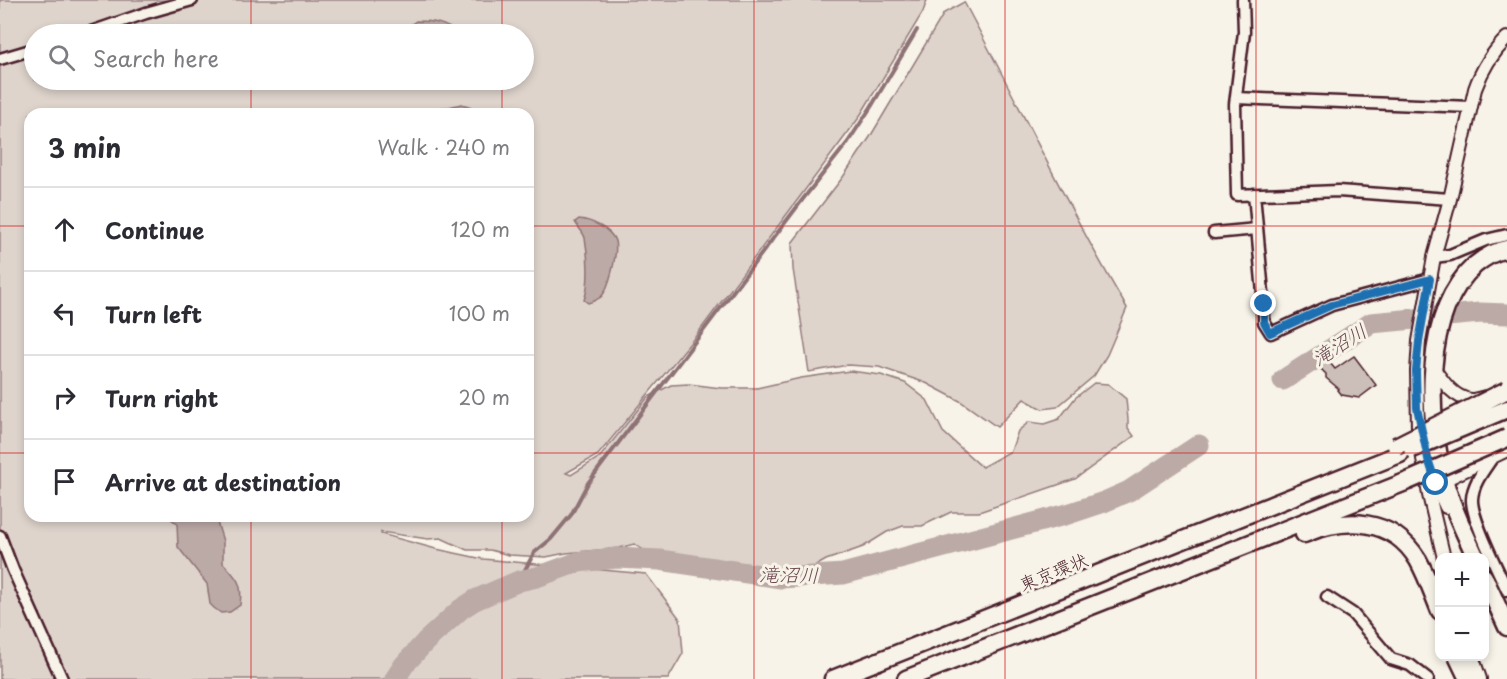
<!DOCTYPE html>
<meta charset="utf-8">
<style>
:root{--surface:#fff;--page:#f2f2f3;--text:#2b2b33;--muted:#7c7c81;--line:#e1e1e2}
body{margin:0;font-family:"Playpen Sans","Klee One",sans-serif;background:var(--page);color:var(--text)}
.controls{position:absolute;right:18px;bottom:18px;display:grid;overflow:hidden;border-radius:12px;box-shadow:0 3px 9px #0003}
.controls button{width:54px;height:54px;display:grid;place-items:center;padding:0;border:0;border-bottom:2px solid var(--line);background:var(--surface);color:var(--text);font:30px sans-serif}
.stop{position:absolute;width:18px;height:18px;margin:-14px;border:4px solid #1f6fb2;border-radius:50%;background:#fff}
.stop.end{background:#1f6fb2;border-color:#fff;box-shadow:0 2px 6px #0008}
.list{margin:0;padding:0;list-style:none}
h2{display:flex;justify-content:space-between;align-items:center;height:78px;margin:0;padding:0 24px;font-size:26px}
h2 small{font-size:20px;font-weight:400;color:var(--muted)}
.list li{display:grid;grid-template-columns:39px 1fr auto;gap:18px;align-items:center;box-sizing:border-box;height:84px;padding:0 24px;border-top:2px solid var(--line)}
.list b{display:block;font-size:22px;white-space:nowrap}
.list em{font-size:20px;font-style:normal;color:var(--muted)}
.icon{flex:none;width:33px;height:33px;fill:none;stroke:currentColor;stroke-width:2;stroke-linecap:round;stroke-linejoin:round}
.map{position:relative;flex:none;width:1507px;height:679px;overflow:hidden}
.search{position:absolute;background:var(--surface);box-shadow:0 3px 9px #0003;left:24px;top:24px;width:510px;height:66px;display:flex;align-items:center;gap:15px;box-sizing:border-box;padding:0 21px;border-radius:33px;color:var(--muted);font-size:22px}
.panel{position:absolute;background:var(--surface);box-shadow:0 3px 9px #0003;left:24px;top:108px;width:510px;height:414px;border-radius:18px}
.map>svg:first-child{display:block}
.green{fill:#ded4cc;stroke:#947a7c;stroke-width:1.5;fill-rule:evenodd}
.water{fill:#bcaaa7;stroke:#8e7275;stroke-width:1.5}
.lines{fill:none;stroke-linecap:round;stroke-linejoin:round}
.stream{stroke:#8e7275;stroke-width:4}
.river{stroke:#bcaaa7;stroke-width:21}
.building{fill:#ccbfb9;stroke:#4a1f2b;stroke-width:1.5}
.minor-casing{stroke:#4a1f2b;stroke-width:15}
.tertiary-casing{stroke:#4a1f2b;stroke-width:16}
.trunk-casing{stroke:#4a1f2b;stroke-width:21}
.minor{stroke:#f7f3e8;stroke-width:10}
.tertiary{stroke:#f7f3e8;stroke-width:12}
.trunk{stroke:#f7f3e8;stroke-width:16}
.trunk-bridge-casing{stroke:#4a1f2b;stroke-width:21;stroke-linecap:butt}
.trunk-bridge{stroke:#f7f3e8;stroke-width:16}
.route{stroke:#1f6fb2;stroke-width:8}
.grid{fill:none;stroke:#d62828;stroke-width:1.5;stroke-opacity:0.55}
.labels{text-anchor:middle;dominant-baseline:central;stroke-width:6;stroke-linejoin:round;paint-order:stroke}
.street-label{font-size:18px;fill:#4a1f2b;stroke:#f7f3e8}
.water-label{font-size:20px;font-style:italic;fill:#6c4950;stroke:#f7f3e8}
</style>
<div class="map">
<svg width="1507" height="679" viewBox="0 0 1507 679">
<rect width="100%" height="100%" fill="#f7f3e8"/>
<filter id="ink" filterUnits="userSpaceOnUse"><feTurbulence type="fractalNoise" baseFrequency=".0167" numOctaves="2"/><feDisplacementMap in="SourceGraphic" scale="12" xChannelSelector="R" yChannelSelector="G"/><feConvolveMatrix kernelMatrix="1 2 1 2 8 2 1 2 1" color-interpolation-filters="sRGB"/></filter>
<g filter="url(#ink)">
<path class="green" d="M0,0H927L923,12L858,119L695,337L598,455L566,473L571,475L600,457L648,397L671,385L689,384L721,388H757L801,378L850,371L881,375L905,383L927,400L943,432L982,467L1011,451L1018,431L1029,422L1044,424L1059,419L1075,398L1094,383L1108,384L1126,399L1128,420V428L1134,436L1075,479L979,512H951L922,526H903L887,532L863,547L826,560L807,571L773,570L713,562L645,551L634,544L619,548L566,553L546,557L509,555L490,550H467L441,538L428,539L381,532V534L436,549L483,559L646,574L680,619L683,653L668,679H0ZM34,34H524V80H34ZM30,114H528V516H414L409,518H390L398,516H30Z
M964,2C1019,104 1068,209 1127,308L1107,355L1094,376L1057,407L1042,409L1024,399L997,427L960,401L926,383L879,367L848,365L809,372L793,269L792,243L843,177L870,137L944,13Z"/>
<path class="water" d="M416,21C434,21 445,23 459,34H398Z
M403,80H456L451,84C445,84 442,87 437,88C426,91 412,85 403,80Z
M461,104L469,106L480,114H434L435,108L449,107Z
M579,219C591,220 611,229 615,241C618,253 609,289 601,297C597,300 592,302 588,303L584,300C590,285 588,254 585,238C583,231 578,228 575,222Z
M168,516H215L223,541V563C237,578 243,583 240,605L230,612L221,613L214,608L210,604L207,584L178,547L177,524Z"/>
<g class="lines">
<path class="stream" d="M519,581L534,553L551,539L571,515L588,483L803,199L848,142L871,107L917,30"/>
<path class="river" d="M1283,380L1371,323L1480,313L1507,314
M395,679L404,665L426,641L461,609L475,600L519,581L537,577L578,562L617,558L660,560L781,578L843,574L1068,514L1104,502L1129,491L1199,445"/>
</g>
<path class="building" d="M1354,356L1376,385L1359,398L1342,395L1338,390L1339,389L1326,378V374L1321,369L1322,364L1324,362L1327,361L1330,363L1335,369Z"/>
<g class="lines">
<defs>
<path id="minor" d="M1243,0L1244,32L1235,104L1237,195L1338,191L1450,199
M85,34L146,13L192,0
M0,59L34,49
M1236,98L1471,107
M1254,194L1264,304V322L1271,333L1332,305L1430,279
M1214,233L1257,229
M1434,257L1450,255L1486,240L1507,235
M1492,458C1484,470 1473,483 1472,499C1471,518 1498,570 1507,590
M0,536L13,570L62,679
M1327,597L1353,614L1391,659L1410,665L1428,679"/>
<path id="tertiary" d="M1434,369C1443,382 1454,398 1471,400C1476,400 1481,398 1485,397
M1431,467L1435,483L1446,507
M1444,480L1507,450
M1444,558L1429,495L1418,428L1417,371L1419,341L1434,257L1450,199L1475,89C1482,69 1492,53 1507,38
M1472,656L1480,679"/>
<path id="trunk" d="M1304,534C1346,517 1392,517 1418,560C1427,576 1433,594 1440,611
M1476,558C1465,533 1452,508 1445,482C1427,418 1422,313 1475,265C1485,257 1495,251 1507,249
M1484,577L1507,627
M1457,656L1468,679
M833,679L1400,454
M906,679L1408,481"/>
</defs>
<use href="#minor" class="minor-casing"/>
<use href="#tertiary" class="tertiary-casing"/>
<use href="#trunk" class="trunk-casing"/>
<use href="#minor" class="minor"/>
<use href="#tertiary" class="tertiary"/>
<use href="#trunk" class="trunk"/>
<defs>
<path id="trunk-bridge" d="M1396,446L1507,390
M1412,449L1507,409
M1408,481L1507,438"/>
</defs>
<use href="#trunk-bridge" class="trunk-bridge-casing"/>
<use href="#trunk-bridge" class="trunk-bridge"/>
</g>
</g>
<g class="lines" filter="url(#ink)">
<path class="route" d="M1264,304V322L1270,333L1332,305L1430,279L1419,341L1416,371L1417,408L1428,459L1436,483"/>
</g>
<path class="grid" d="M251,0V34M502,0V34M754,0V679M1005,0V679M1256,0V679M251,80V114M502,80V114M0,226H30M528,226H1507M0,453H30M528,453H1507M251,516V679M502,516V679"/>
<g class="labels">
<g class="street-label">
<text transform="translate(1053 571) rotate(-22)">東京環状</text>
</g>
<g class="water-label">
<text transform="translate(1339 344) rotate(-32)">滝沼川</text>
<text transform="translate(789 574) rotate(1)">滝沼川</text>
</g>
</g>
</svg>
<div class="controls">
<button>+</button>
<button>−</button>
</div>
<div class="stop" style="left:1436px;top:483px"></div>
<div class="stop end" style="left:1264px;top:304px"></div>
<div class="search"><svg class="icon" aria-label="search" viewBox="0 0 24 24"><circle cx="10" cy="10" r="6"/><path d="M15 15l6 6"/></svg>Search here</div>
<section class="panel">
<h2>3 min<small>Walk · 240 m</small></h2>
<ul class="list">
<li><svg class="icon" aria-label="ahead" viewBox="0 0 24 24"><path d="M12 20V5M6 11l6-6 6 6"/></svg><div><b>Continue</b></div><em>120 m</em></li>
<li><svg class="icon" aria-label="left" viewBox="0 0 24 24"><path d="M17 20v-9H6M10 6l-5 5 5 5"/></svg><div><b>Turn left</b></div><em>100 m</em></li>
<li><svg class="icon" aria-label="right" viewBox="0 0 24 24"><path d="M7 20v-9h11M14 6l5 5-5 5"/></svg><div><b>Turn right</b></div><em>20 m</em></li>
<li><svg class="icon" aria-label="arrive" viewBox="0 0 24 24"><path d="M6 21V4h12l-3 4 3 4H6"/></svg><div><b>Arrive at destination</b></div></li>
</ul>
</section>
</div>
